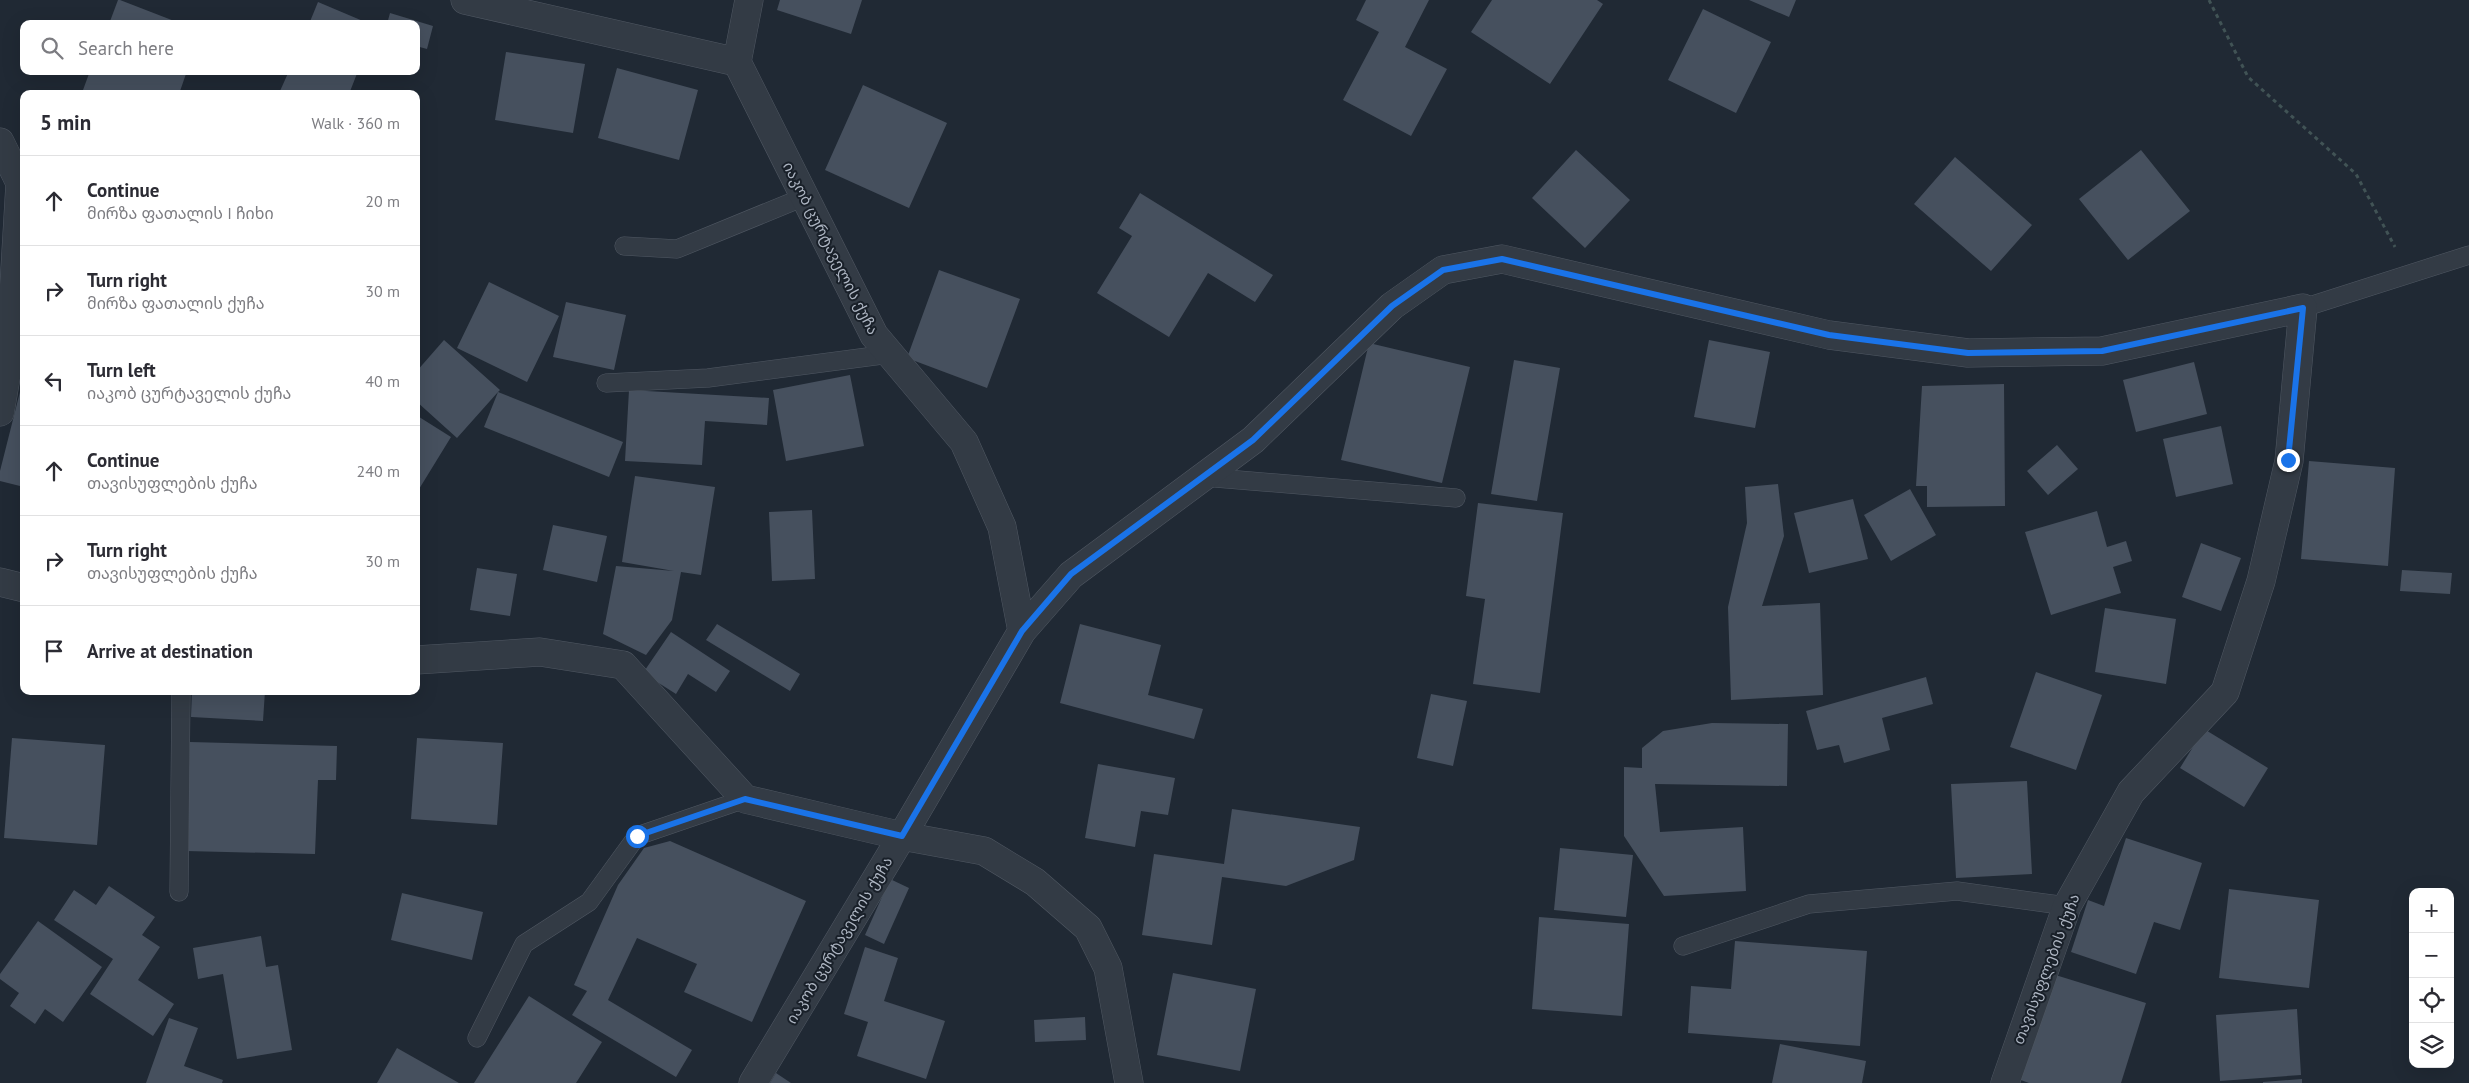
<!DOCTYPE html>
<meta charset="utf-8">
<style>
:root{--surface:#fff;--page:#f2f2f3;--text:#2b2b33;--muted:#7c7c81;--line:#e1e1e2}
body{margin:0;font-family:"PT Sans","Noto Sans Georgian",sans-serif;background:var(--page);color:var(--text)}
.controls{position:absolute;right:15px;bottom:15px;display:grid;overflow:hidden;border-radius:10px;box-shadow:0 5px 20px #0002}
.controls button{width:45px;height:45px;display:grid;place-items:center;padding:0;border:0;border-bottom:1px solid var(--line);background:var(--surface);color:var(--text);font:25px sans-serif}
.stop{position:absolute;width:15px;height:15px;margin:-11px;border:4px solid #1a73e8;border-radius:50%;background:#fff}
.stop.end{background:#1a73e8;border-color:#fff;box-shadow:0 1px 5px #0008}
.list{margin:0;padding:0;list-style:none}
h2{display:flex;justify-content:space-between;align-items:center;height:65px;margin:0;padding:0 20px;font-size:21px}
h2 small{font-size:16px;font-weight:400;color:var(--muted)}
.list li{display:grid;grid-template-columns:32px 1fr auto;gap:15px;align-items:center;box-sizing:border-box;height:90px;padding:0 20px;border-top:1px solid var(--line)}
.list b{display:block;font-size:19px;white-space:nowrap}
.list p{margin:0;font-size:16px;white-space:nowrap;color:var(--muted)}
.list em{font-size:16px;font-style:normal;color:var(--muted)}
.icon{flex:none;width:28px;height:28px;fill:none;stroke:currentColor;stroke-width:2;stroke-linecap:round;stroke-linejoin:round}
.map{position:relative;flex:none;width:2469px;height:1083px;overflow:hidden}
.search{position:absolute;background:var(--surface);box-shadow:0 5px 20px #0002;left:20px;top:20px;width:400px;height:55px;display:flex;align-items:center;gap:12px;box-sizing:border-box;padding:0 18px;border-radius:10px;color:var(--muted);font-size:19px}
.panel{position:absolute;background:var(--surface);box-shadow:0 5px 20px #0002;left:20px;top:90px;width:400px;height:605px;border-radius:10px}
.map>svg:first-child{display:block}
.building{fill:#46505e}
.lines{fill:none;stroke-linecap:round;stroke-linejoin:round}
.service-casing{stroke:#505863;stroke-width:19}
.minor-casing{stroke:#505863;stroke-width:29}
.path{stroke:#415355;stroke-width:3;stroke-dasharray:4 4;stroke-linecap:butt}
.service{stroke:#333b45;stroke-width:18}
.minor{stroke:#333b45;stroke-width:28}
.route{stroke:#1a73e8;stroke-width:6}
.labels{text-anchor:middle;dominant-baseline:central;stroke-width:4;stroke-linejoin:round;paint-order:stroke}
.street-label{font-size:15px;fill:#adb5c2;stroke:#192029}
</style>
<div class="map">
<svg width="2469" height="1083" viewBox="0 0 2469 1083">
<rect width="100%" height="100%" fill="#202934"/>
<path class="building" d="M118,0H120L182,24H109Z
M780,0H862L851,34L777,10Z
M1366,0H1429L1405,47L1447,69L1411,136L1343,100L1379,32L1356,20Z
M1492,0H1597L1603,4L1550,84L1471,32Z
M1749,0H1796L1789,17Z
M318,2L370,24H309Z
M1703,9L1771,42L1736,113L1668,80Z
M390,13L433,26L427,49L416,46V24H387Z
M506,52L585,64L573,133L495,120Z
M617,68L698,90L679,160L598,138Z
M90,71H187L179,94H94L83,90Z
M289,71H358L349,94H288L280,91Z
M863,85L947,123L909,208L825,170Z
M1576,150L1630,200L1585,248L1532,198Z
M2141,150L2190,211L2128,260L2079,199Z
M1955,157L2032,225L1991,271L1914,204Z
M1140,193L1273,275L1255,302L1208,273L1169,337L1097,293L1132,236L1119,228Z
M939,270L1020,299L987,388L907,358Z
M489,282L559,316L527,382L457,348Z
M566,302L626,315L614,370L553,357Z
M444,340L500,390L498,392L623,442L609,477L484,427L498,392L457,438L416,401V372Z
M1709,340L1770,352L1755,428L1694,417Z
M1369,343L1470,367L1442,483L1341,460Z
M1514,360L1560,368L1537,501L1491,494Z
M2194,362L2207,414L2136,432L2123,380Z
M850,375L864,446L786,461L773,390Z
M24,376V487L0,481V471Z
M2004,384L2005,506L1927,507V486H1916L1922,386Z
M629,390L769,398L767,425L705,421L702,465L625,461Z
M416,415L451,437L416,494Z
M2221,426L2233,484L2176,497L2163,439Z
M2057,445L2078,469L2048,495L2027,471Z
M2309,461L2395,468L2388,566L2301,559Z
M635,476L715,487L701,575L681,572L672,620L646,655L603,634L616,566L674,571L622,562Z
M1778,484L1784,536L1762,606L1820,603L1823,695L1731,700L1728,607L1747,523L1745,487Z
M1910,489L1936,535L1891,561L1864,515Z
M1853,499L1868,559L1809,573L1794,513Z
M1478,503L1563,513L1540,693L1473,684L1485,599L1466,596Z
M812,510L815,579L772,581L769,512Z
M2097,511L2107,547L2126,541L2132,561L2113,567L2121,593L2051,615L2025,532Z
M553,525L607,536L597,582L543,570Z
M2201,543L2241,558L2221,611L2182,597Z
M477,568L517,574L510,616L470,610Z
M2402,570L2452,573L2450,594L2400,591Z
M2105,608L2176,619L2166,684L2095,672Z
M717,624L800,674L790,691L706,640Z
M1080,624L1161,645L1148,695L1203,709L1194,739L1060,703Z
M671,632L730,671L716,692L688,674L676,694L643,673Z
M2036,672L2102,695L2076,770L2010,747Z
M1926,677L1933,704L1882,718L1890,750L1844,763L1839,745L1817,750L1806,711Z
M192,691H265L263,721L191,717Z
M1431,694L1467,701L1453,766L1417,758Z
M1712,723L1788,724L1787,786L1655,784L1660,832L1743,827L1746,891L1664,896L1624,836V767L1642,768V748L1663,731Z
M2204,729L2268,768L2244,807L2180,768Z
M12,738L105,745L97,845L4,838Z
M417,738L503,743L497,825L411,819Z
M190,742L337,746L336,780H318L315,854L186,851Z
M1098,764L1175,778L1168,815L1141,811L1135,847L1085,838Z
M2027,781L2032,874L1956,878L1951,784Z
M1232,809L1360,827L1354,860L1286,886L1222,877L1212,945L1142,935L1154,854L1224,864Z
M2126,838L2202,863L2180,930L2154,922L2136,974L2071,952L2088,900L2104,906Z
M670,841L806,901L752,1022L684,992L697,964L637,938L608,1000L692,1050L676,1077L572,1015L587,991L574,985L618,885L644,848Z
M1560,848L1633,855L1626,917L1554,910Z
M890,879L909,888L884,944L865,935Z
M109,886L155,917L142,935L160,947L138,980L174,1004L153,1036L90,994L113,959L54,920L74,890L96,905Z
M2229,889L2319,900L2309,988L2219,978Z
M402,893L483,912L472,960L391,940Z
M1539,917L1629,924L1622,1016L1532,1009Z
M38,921L102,967L63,1022L45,1009L35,1024L10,1006L19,993L0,979V974Z
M261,936L266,967L278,965L292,1050L237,1059L223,974L198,979L193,948Z
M1735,941L1867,951L1860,1046L1688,1033L1691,986L1731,989Z
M865,947L898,958L884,1001L945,1021L926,1079L857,1056L868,1022L844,1014Z
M1173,973L1256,989L1240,1071L1157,1055Z
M2049,973L2146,1003L2121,1083H2029L2018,1079Z
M529,996L602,1042L576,1083H474Z
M2297,1009L2301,1075L2220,1081L2216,1015Z
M1085,1017L1086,1040L1035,1042L1034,1020Z
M169,1018L198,1028L184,1066L223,1080L222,1083H146Z
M1780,1044L1866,1061L1862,1083H1772Z
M397,1048L459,1083H377Z
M776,1073L791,1083H770Z
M2302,1079V1083H2263V1082Z"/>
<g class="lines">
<defs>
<path id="service" d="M624,246L677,249L804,197
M2303,308L2469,255
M606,383L708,378L890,354
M1203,477L1456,498
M179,892L181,691
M1683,946L1809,904L1957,891L2067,906
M477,1038L524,944L589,902L637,836L745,799"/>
<path id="minor" d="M465,0L737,62
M749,0L737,62L874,335L964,442L1002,527L1022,631
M0,142L20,183L10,354L0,412
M0,582L24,588
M416,660L540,652L623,665L745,799L902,836L984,851L1035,882L1088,928L1108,968L1129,1083
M753,1083L902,836L1022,631L1071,575L1253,440L1392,306L1443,270L1502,259L1829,335L1968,353L2102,351L2303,308L2289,461L2261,581L2225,692L2131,792L2067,906L2005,1083"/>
</defs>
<use href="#service" class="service-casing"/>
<use href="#minor" class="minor-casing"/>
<path class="path" d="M2209,0L2248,77L2356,174L2395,247"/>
<use href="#service" class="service"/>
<use href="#minor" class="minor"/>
</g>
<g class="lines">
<path class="route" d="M637,836L745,799L902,836L1022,631L1071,574L1253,440L1392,306L1443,270L1502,259L1829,335L1968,353L2102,351L2303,308L2288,460"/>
</g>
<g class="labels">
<g class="street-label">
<text transform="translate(831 248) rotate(63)">იაკობ ცურტაველის ქუჩა</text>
<text transform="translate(839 940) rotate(-59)">იაკობ ცურტაველის ქუჩა</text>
<text transform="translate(2046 969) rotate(-69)">თავისუფლების ქუჩა</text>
</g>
</g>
</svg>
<div class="controls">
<button>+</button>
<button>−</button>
<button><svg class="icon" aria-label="locate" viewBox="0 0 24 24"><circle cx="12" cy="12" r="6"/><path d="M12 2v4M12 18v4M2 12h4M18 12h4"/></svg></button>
<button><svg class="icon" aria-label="layers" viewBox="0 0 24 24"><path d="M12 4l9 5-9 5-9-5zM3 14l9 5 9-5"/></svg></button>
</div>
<div class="stop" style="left:637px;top:836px"></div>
<div class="stop end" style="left:2288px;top:460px"></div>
<div class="search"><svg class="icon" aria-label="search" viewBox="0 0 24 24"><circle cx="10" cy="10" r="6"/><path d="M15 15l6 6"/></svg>Search here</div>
<section class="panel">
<h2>5 min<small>Walk · 360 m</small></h2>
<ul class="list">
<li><svg class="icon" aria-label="ahead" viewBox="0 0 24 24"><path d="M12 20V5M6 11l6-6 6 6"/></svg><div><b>Continue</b><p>მირზა ფათალის I ჩიხი</p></div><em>20 m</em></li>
<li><svg class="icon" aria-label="right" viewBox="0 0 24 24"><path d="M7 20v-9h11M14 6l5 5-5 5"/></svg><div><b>Turn right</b><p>მირზა ფათალის ქუჩა</p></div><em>30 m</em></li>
<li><svg class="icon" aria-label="left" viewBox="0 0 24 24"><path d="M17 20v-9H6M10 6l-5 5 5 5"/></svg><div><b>Turn left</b><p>იაკობ ცურტაველის ქუჩა</p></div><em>40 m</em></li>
<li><svg class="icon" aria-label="ahead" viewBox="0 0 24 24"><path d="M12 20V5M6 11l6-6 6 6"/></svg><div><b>Continue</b><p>თავისუფლების ქუჩა</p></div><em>240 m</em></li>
<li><svg class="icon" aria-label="right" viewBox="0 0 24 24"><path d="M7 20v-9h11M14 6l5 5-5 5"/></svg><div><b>Turn right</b><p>თავისუფლების ქუჩა</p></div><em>30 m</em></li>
<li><svg class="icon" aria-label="arrive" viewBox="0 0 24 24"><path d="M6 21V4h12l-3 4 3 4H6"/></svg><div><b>Arrive at destination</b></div></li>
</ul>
</section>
</div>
